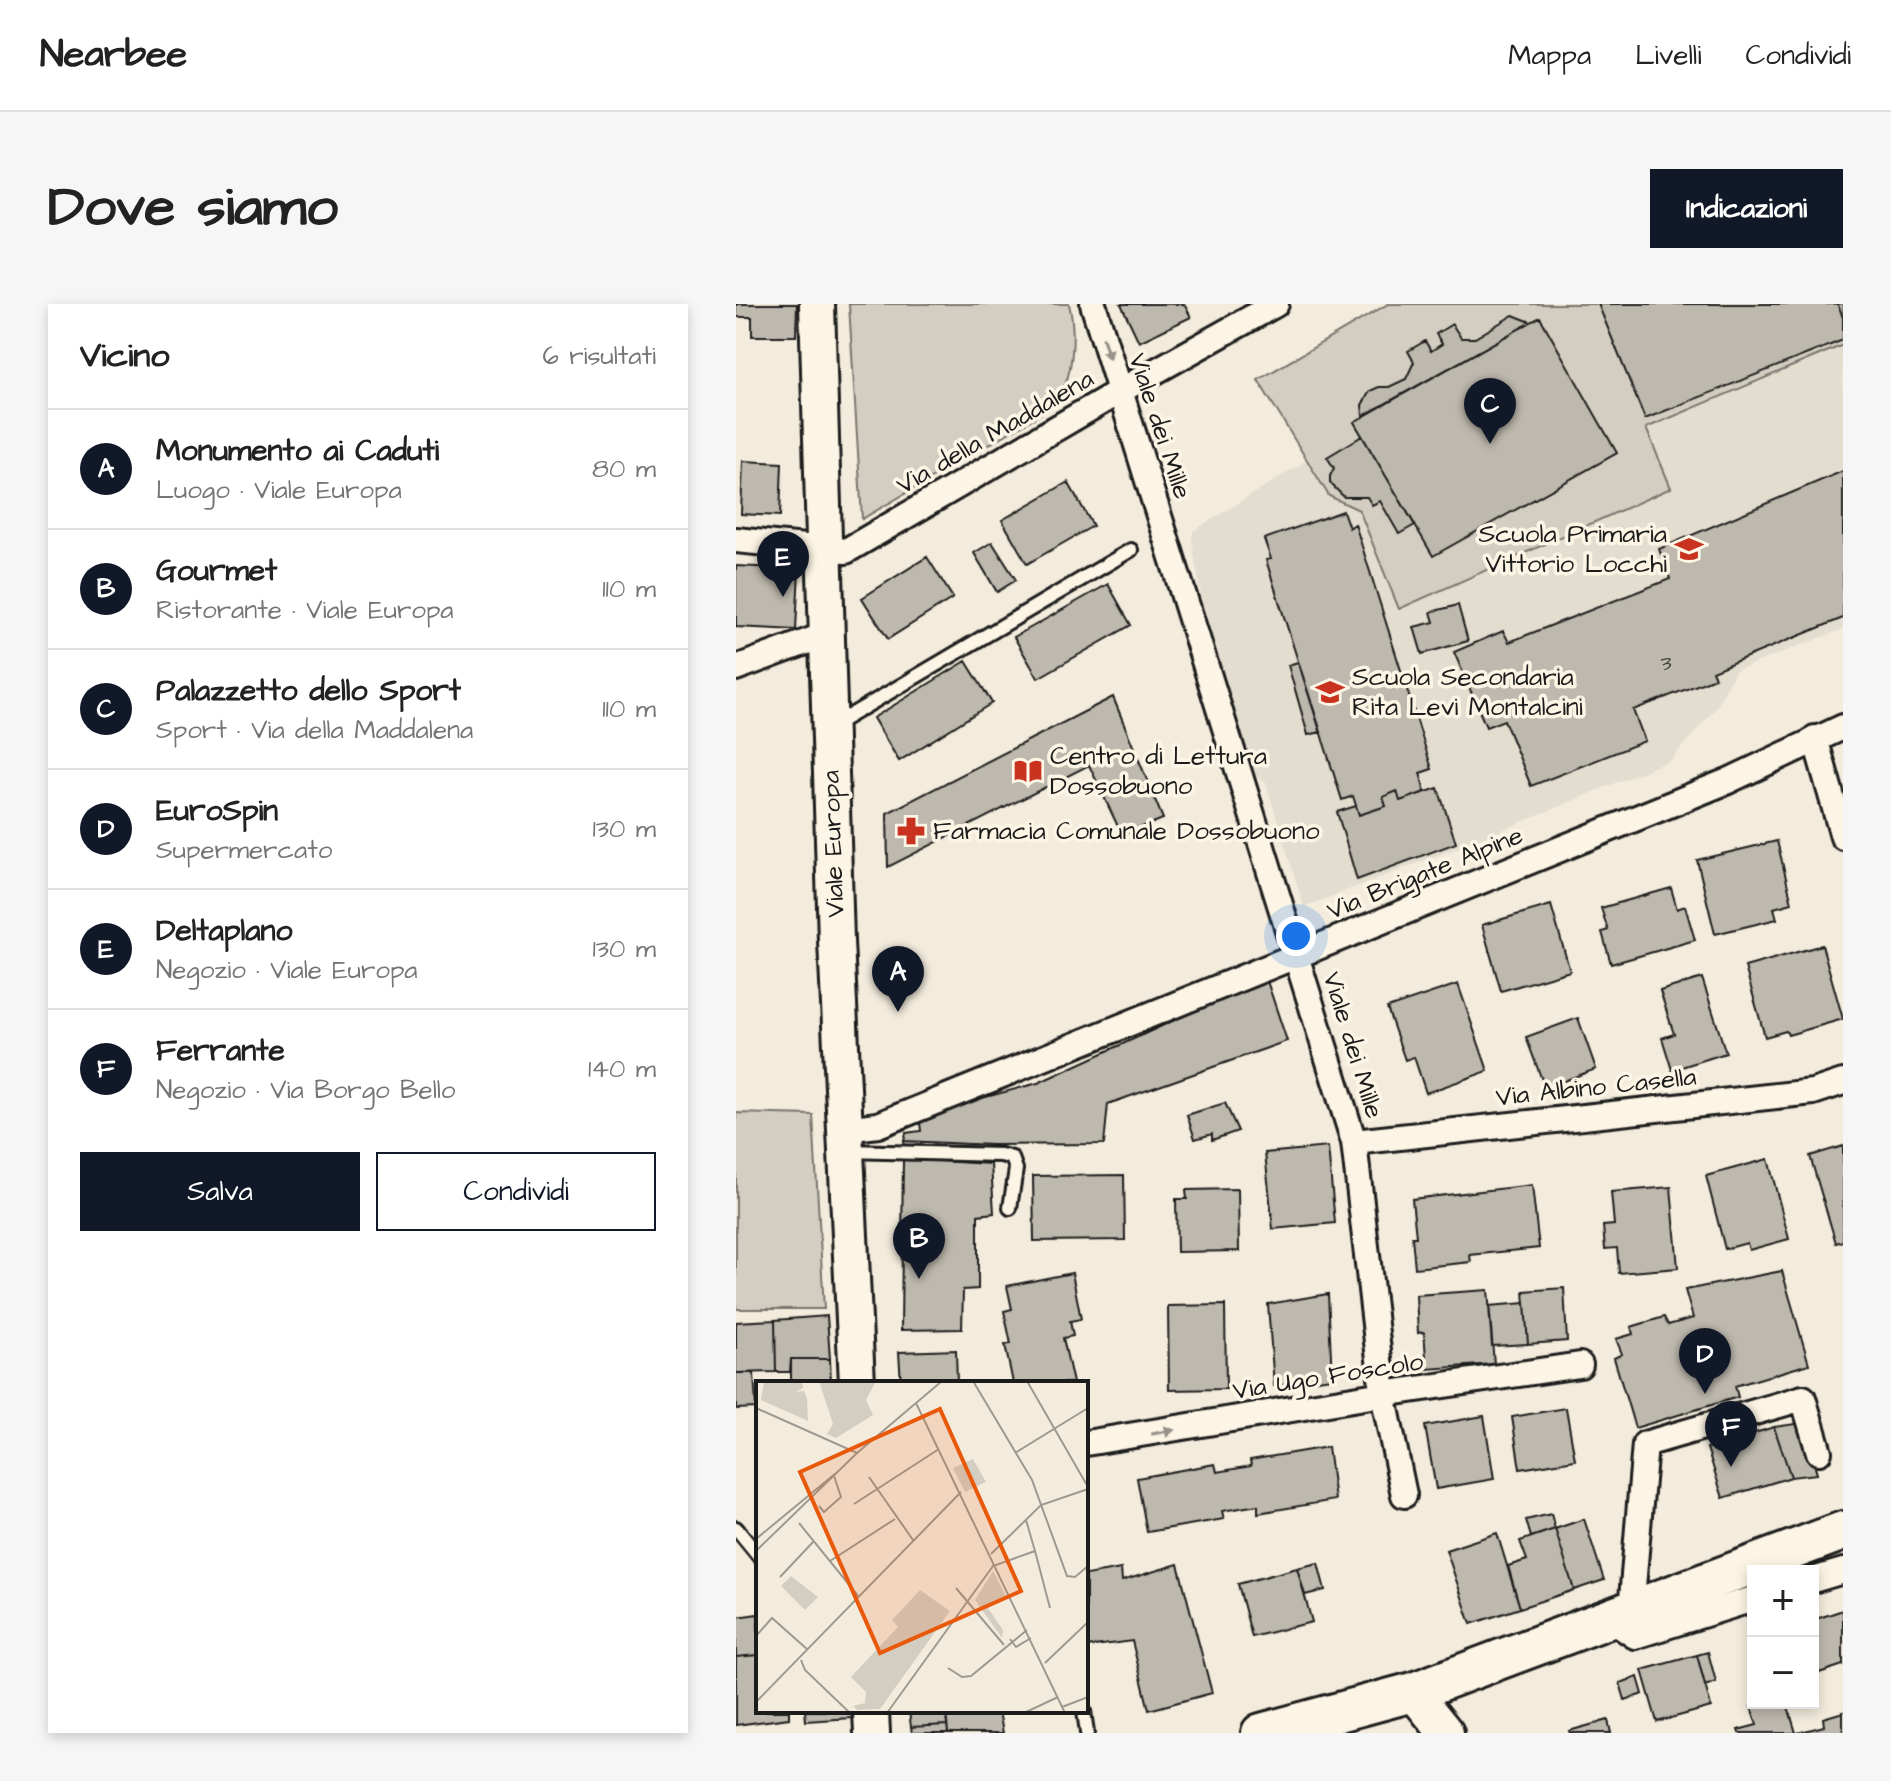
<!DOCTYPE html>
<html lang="it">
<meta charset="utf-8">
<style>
:root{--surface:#fff;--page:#f6f6f6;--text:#222;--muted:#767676;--line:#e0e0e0;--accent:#111827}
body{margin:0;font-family:"Architects Daughter",sans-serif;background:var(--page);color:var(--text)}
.controls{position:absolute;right:24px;bottom:24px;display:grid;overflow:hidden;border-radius:0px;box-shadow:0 4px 12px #0003}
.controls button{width:72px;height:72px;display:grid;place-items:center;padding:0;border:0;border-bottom:2px solid var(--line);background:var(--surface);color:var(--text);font:40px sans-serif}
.you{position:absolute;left:560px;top:632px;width:28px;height:28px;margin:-20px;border:6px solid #fff;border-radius:50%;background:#1a73e8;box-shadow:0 0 0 12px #1a73e833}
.badge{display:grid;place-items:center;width:52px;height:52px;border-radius:50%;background:var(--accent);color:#fff;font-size:26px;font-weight:700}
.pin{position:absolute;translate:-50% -66px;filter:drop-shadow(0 2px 4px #0008)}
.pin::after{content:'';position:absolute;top:42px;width:28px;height:24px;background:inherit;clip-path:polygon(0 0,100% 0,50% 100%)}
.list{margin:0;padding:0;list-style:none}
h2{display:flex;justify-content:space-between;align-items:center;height:104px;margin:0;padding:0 32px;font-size:34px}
h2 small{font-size:26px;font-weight:400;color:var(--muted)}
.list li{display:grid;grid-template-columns:52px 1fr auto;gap:24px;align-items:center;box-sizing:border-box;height:120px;padding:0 32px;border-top:2px solid var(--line)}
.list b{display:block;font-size:30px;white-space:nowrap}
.list p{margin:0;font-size:26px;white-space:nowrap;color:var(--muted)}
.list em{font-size:26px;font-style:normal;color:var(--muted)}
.actions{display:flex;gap:16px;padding:24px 32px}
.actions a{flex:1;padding:18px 0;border:2px solid var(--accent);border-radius:0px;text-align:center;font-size:28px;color:var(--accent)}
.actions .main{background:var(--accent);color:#fff}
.map{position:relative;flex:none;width:1107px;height:1429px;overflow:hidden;border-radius:0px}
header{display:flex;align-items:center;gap:48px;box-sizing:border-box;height:112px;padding:0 40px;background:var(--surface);border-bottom:2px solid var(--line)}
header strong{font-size:38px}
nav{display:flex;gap:44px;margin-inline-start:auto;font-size:28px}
.intro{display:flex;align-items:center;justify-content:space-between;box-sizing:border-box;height:192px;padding:0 48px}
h1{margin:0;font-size:56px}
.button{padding:20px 36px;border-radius:0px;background:var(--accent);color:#fff;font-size:28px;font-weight:700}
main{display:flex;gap:48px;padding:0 48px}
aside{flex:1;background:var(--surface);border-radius:0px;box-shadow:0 4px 12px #0003}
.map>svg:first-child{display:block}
.built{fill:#e3ddcf}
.green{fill:#d3cec1;stroke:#78756e;stroke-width:2}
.building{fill:#beb9ae;stroke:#1c1c1c;stroke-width:2}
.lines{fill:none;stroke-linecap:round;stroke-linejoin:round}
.lane-casing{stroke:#1c1c1c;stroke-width:18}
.street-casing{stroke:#1c1c1c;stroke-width:30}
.secondary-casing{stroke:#1c1c1c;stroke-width:40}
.primary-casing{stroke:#1c1c1c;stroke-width:44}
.lane{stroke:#fcf5e5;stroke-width:12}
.street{stroke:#fcf5e5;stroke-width:24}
.secondary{stroke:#fcf5e5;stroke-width:34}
.primary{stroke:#fcf5e5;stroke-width:38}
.oneway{fill:#97938b}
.labels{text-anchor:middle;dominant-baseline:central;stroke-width:7;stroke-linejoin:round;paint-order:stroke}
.number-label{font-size:22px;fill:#444340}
.street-label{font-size:26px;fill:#1c1c1c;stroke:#fcf5e5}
.poi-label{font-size:26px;fill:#1c1c1c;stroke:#fcf5e5;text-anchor:start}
.inset-road{fill:none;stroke:#9d9990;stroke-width:2}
.view{fill:#e8590c;fill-opacity:0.15;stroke:#e8590c;stroke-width:4}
.inset-edge{fill:none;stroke:#1c1c1c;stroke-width:4}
</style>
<header>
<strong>Nearbee</strong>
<nav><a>Mappa</a><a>Livelli</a><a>Condividi</a></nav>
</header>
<div class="intro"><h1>Dove siamo</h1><a class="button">Indicazioni</a></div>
<main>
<aside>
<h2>Vicino<small>6 risultati</small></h2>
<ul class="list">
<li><span class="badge">A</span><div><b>Monumento ai Caduti</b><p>Luogo · Viale Europa</p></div><em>80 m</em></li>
<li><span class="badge">B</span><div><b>Gourmet</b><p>Ristorante · Viale Europa</p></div><em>110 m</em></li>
<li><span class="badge">C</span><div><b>Palazzetto dello Sport</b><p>Sport · Via della Maddalena</p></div><em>110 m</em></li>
<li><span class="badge">D</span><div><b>EuroSpin</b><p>Supermercato</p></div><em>130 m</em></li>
<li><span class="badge">E</span><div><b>Deltaplano</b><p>Negozio · Viale Europa</p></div><em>130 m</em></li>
<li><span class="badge">F</span><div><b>Ferrante</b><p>Negozio · Via Borgo Bello</p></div><em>140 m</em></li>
</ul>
<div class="actions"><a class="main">Salva</a><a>Condividi</a></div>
</aside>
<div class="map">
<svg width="1107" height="1429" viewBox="0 0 1107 1429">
<rect width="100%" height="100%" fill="#f3ecdd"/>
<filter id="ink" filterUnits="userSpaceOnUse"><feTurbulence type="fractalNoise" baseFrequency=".0125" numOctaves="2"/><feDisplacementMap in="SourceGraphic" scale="16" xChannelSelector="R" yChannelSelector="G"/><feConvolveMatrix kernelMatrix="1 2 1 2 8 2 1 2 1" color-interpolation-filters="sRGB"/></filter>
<g filter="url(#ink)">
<path class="built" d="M1107,41V325L999,367L980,404L935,456L752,532L568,603L530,479L516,470L467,305L456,237L457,227L573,155L593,192L623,205L663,305L935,183L909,124Z"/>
<path class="green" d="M113,0H333C340,28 338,76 319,99C313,105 305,109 298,114L126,215Z
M652,0H1107V41L910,124L935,184L663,305L623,206L593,192L522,76Z
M0,809L77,811L88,1005H0Z"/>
<path class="building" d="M0,0H61L60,32H16V13H0Z
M385,0H448L455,13L403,38Z
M862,0H1102L1107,14V36L909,115Z
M777,11L795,18L627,112L626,101L634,87L643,83H653L670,75L678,58L672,47L689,37L695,47L706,40L700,30L716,20L725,34H739Z
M804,13L881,149L697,252L618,118Z
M626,132L679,221L663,230L644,197L636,201L631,193H608L594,179V172L598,164L591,153Z
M7,157L46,159L44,212L5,210Z
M1107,167V314L976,367L979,374L897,406L909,437L795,482L768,416L750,423L718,348L767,327L773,338L934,275L923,245Z
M332,178L357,222L291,260L266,216Z
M607,207L613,224L619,220L696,465L684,469L689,488L664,497L661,487L647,493L650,502L623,511L617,492L606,496L530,256L535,255L528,235Z
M256,238L280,276L261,288L238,249Z
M191,253L217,294L152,335L126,294Z
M0,262L63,265L60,326L0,323Z
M372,280L395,321L302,374L278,333Z
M722,301L732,337L686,350L678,323L698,318L695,308Z
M230,357L256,399L163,457L137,414Z
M562,358L566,369L585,428L572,431L552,361Z
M377,393L427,515L386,531L353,461L152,563L151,509Z
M702,484L720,539L621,576L601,508L620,502L623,511L650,502L647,493L661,487L664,497Z
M1041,537L1056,599L1038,604L1041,615L979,630L961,556Z
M935,584L941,605L949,602L959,636L875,660L866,628L872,626L865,604Z
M815,601L834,667L765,687L746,621Z
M1086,641L1107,715L1052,731L1050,727L1029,733L1009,663Z
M530,674L551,737L372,800L368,840L256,841L168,837L170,829L185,827L183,811L302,779Z
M966,674L990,749L936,766L926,734L938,730L924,687Z
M722,680L752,767L690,789L678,753L669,756L651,704Z
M842,714L860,765L809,784L790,733Z
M489,799L502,827L476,836V830L459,835L451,811Z
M168,837L256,841L255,860L167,855Z
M1107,842V937L1100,939L1074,852Z
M592,843L599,919L537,925L529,849Z
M167,855L255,860L258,909L242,911V985L227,986L226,1025L165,1026Z
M1032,855L1053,935L1013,946L1011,939L989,945L970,872Z
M388,871L389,936L298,937L297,872Z
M796,881L803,944L734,951L735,958L679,964L676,933H680L676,895Z
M935,883L942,964L883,969L881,944L869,945L867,922L878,921L875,888Z
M502,885L503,947L441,948L440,895H451L450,886Z
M1046,967L1073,1060L999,1082L1002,1093L899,1124L878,1054L886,1050L880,1035L897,1030L895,1023L928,1013L932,1021L957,1014L949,986Z
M336,969L345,1015L334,1017L337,1032L327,1034L337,1079H277L269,1041L275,1040L268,1007L276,1005L271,982Z
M828,984L831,1037L792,1040L788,987Z
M752,986L758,1060L691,1065L688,1028L682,1029L680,991Z
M592,990L596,1074L538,1082L532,1000Z
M789,999L792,1040L756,1042L753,1002Z
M489,1001L490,1085L433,1086L432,1002Z
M91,1012L94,1055H55L54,1068H40L39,1016Z
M39,1016L40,1068L0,1069V1018Z
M220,1046L221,1079H165L163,1048Z
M55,1055H94L95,1079H55Z
M0,1069H18L20,1104L0,1105Z
M830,1104L839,1156L784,1165L776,1113Z
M748,1112L758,1175L700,1185L689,1122Z
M1066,1119L1081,1170L1055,1173L1038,1123Z
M1038,1123L1055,1173L987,1194L971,1144Z
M592,1143L599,1196L522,1209V1201L486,1207L488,1215L411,1228L401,1174L479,1160L481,1168L515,1162L514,1156Z
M815,1210L819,1225L795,1233L790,1216Z
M848,1215L868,1276L838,1286L819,1225Z
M819,1225L838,1286L784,1304L772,1262L791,1256L784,1237Z
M761,1229L784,1304L735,1320L710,1246Z
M582,1259L589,1286L569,1291L561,1264Z
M442,1260L476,1389L413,1406L396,1337L350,1343V1271L385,1265L386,1277Z
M561,1264L576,1318L516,1333L502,1280Z
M1107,1306V1361L1077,1371V1316Z
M22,1310V1351L0,1353V1313Z
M972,1348L980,1378L969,1382L961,1351Z
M22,1351V1407H53V1414L0,1421V1353Z
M961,1351L975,1403L921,1418L906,1366Z
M902,1373L907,1390L889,1396L884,1379Z
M1029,1399H1051L1060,1429H1003L1002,1426L1021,1421L1015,1403Z
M69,1407H115L116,1414L70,1417Z
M173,1407H210L211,1421L175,1423Z
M210,1407H263L267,1429H212Z
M1107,1408V1429H1061L1088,1422L1087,1414Z
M872,1416L875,1429H834L833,1427Z
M211,1421L212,1429H176L175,1423Z"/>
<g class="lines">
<defs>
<path id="lane" d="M98,421L395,246
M111,847L265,851L276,854L280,865L274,904
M0,1224L22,1251
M348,1407L351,1429"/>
<path id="street" d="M357,0L618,838L647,1090L668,1191
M0,236L110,247L384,87L540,0
M0,364L89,331
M1079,434L1107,533
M109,825L142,821L992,477L1107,423
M618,838L1077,788L1107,778
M350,1139L647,1090L844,1061
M1077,1276L1107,1267
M895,1307L909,1140L1067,1094L1083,1148
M874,1315L899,1332L1017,1295"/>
<path id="secondary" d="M81,0L100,637L121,1079
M677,1388L710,1429
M135,1407L136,1429"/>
<path id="primary" d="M525,1429L677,1388L1107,1227"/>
</defs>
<use href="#lane" class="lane-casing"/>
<use href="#street" class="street-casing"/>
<use href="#secondary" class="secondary-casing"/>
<use href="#primary" class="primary-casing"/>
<use href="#lane" class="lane"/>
<use href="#street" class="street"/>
<use href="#secondary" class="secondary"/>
<use href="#primary" class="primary"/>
</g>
<defs><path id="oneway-solid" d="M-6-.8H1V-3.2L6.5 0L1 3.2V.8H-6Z" transform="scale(2)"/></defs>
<g class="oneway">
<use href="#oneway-solid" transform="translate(370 44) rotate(73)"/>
<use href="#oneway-solid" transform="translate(427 1128) rotate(-10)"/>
</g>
</g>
<defs>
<symbol id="school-bare" viewBox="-9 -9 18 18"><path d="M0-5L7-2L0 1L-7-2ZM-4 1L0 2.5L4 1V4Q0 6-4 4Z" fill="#c8321e" stroke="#fcf5e5" stroke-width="2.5" paint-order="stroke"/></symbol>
<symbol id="library-bare" viewBox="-9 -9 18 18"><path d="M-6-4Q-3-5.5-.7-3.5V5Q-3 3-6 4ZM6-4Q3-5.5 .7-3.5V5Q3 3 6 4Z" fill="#c8321e" stroke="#fcf5e5" stroke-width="2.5" paint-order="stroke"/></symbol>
<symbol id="pharmacy-bare" viewBox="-9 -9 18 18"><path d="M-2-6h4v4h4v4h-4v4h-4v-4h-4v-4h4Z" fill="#c8321e" stroke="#fcf5e5" stroke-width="2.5" paint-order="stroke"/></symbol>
</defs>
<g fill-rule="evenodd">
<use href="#school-bare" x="933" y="225" width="40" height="40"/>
<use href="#school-bare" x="574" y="368" width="40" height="40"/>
<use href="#library-bare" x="272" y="447" width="40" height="40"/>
<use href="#pharmacy-bare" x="155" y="507" width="40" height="40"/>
</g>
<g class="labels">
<g class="number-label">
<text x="930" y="359">3</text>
</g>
<g class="street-label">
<text transform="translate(424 122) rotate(72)">Viale dei Mille</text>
<text transform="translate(259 128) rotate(-30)">Via della Maddalena</text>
<text transform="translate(97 540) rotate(-92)">Viale Europa</text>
<text transform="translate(689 569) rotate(-22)">Via Brigate Alpine</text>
<text transform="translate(617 741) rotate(73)">Viale dei Mille</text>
<text transform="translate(860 783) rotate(-6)">Via Albino Casella</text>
<text transform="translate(592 1072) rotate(-9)">Via Ugo Foscolo</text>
</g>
<g class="poi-label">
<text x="931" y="230" text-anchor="end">Scuola Primaria<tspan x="931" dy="30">Vittorio Locchi</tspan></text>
<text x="616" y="373">Scuola Secondaria<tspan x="616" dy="30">Rita Levi Montalcini</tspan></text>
<text x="314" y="452">Centro di Lettura<tspan x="314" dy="30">Dossobuono</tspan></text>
<text x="197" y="527">Farmacia Comunale Dossobuono</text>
</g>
</g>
<g transform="translate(20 1077)">
<rect width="332" height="332" fill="#f3ecdd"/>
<path d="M8,0H46L47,7L40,11L48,10L51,17L52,40L5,19ZM63,0H120L110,19L117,34L80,57L71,53L77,43ZM217,78L230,101L209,111L197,87ZM237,190L251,217L232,227L247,249L246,257L219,219ZM35,195L62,216L49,229L25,205ZM164,209L194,230L124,328L101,329L97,325L109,322L110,311L95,296L142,246L136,239Z" fill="#d3cec1"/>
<path class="inset-road" d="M217,0L276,99L311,195L319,196L332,185M271,0L332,106M160,22L309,332M0,27L101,72M259,72L332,27M113,96L157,159M98,123L183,68M63,125L68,131L85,116L78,95M43,142L103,216M0,158L80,92M0,170L101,72L186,0M279,170L294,227M235,173L285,124L332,108M74,180L139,138M24,196L58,160M200,207L248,264M0,255L16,237L52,269M254,258L260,266L275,257M45,279L49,289L94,332M289,282L332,241M192,287L206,296L215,295L271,249M1,320L205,111M306,326L332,316M131,332L237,185L279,170L270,139M268,332L302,316"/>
<path class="view" d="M184,28L265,210L124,272L44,91Z"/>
<rect width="332" height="332" class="inset-edge"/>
</g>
</svg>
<div class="controls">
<button>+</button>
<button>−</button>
</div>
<div class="you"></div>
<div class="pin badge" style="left:162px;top:708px">A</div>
<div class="pin badge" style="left:183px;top:975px">B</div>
<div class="pin badge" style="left:754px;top:140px">C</div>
<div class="pin badge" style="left:969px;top:1090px">D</div>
<div class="pin badge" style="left:47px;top:293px">E</div>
<div class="pin badge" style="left:995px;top:1163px">F</div>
</div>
</main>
